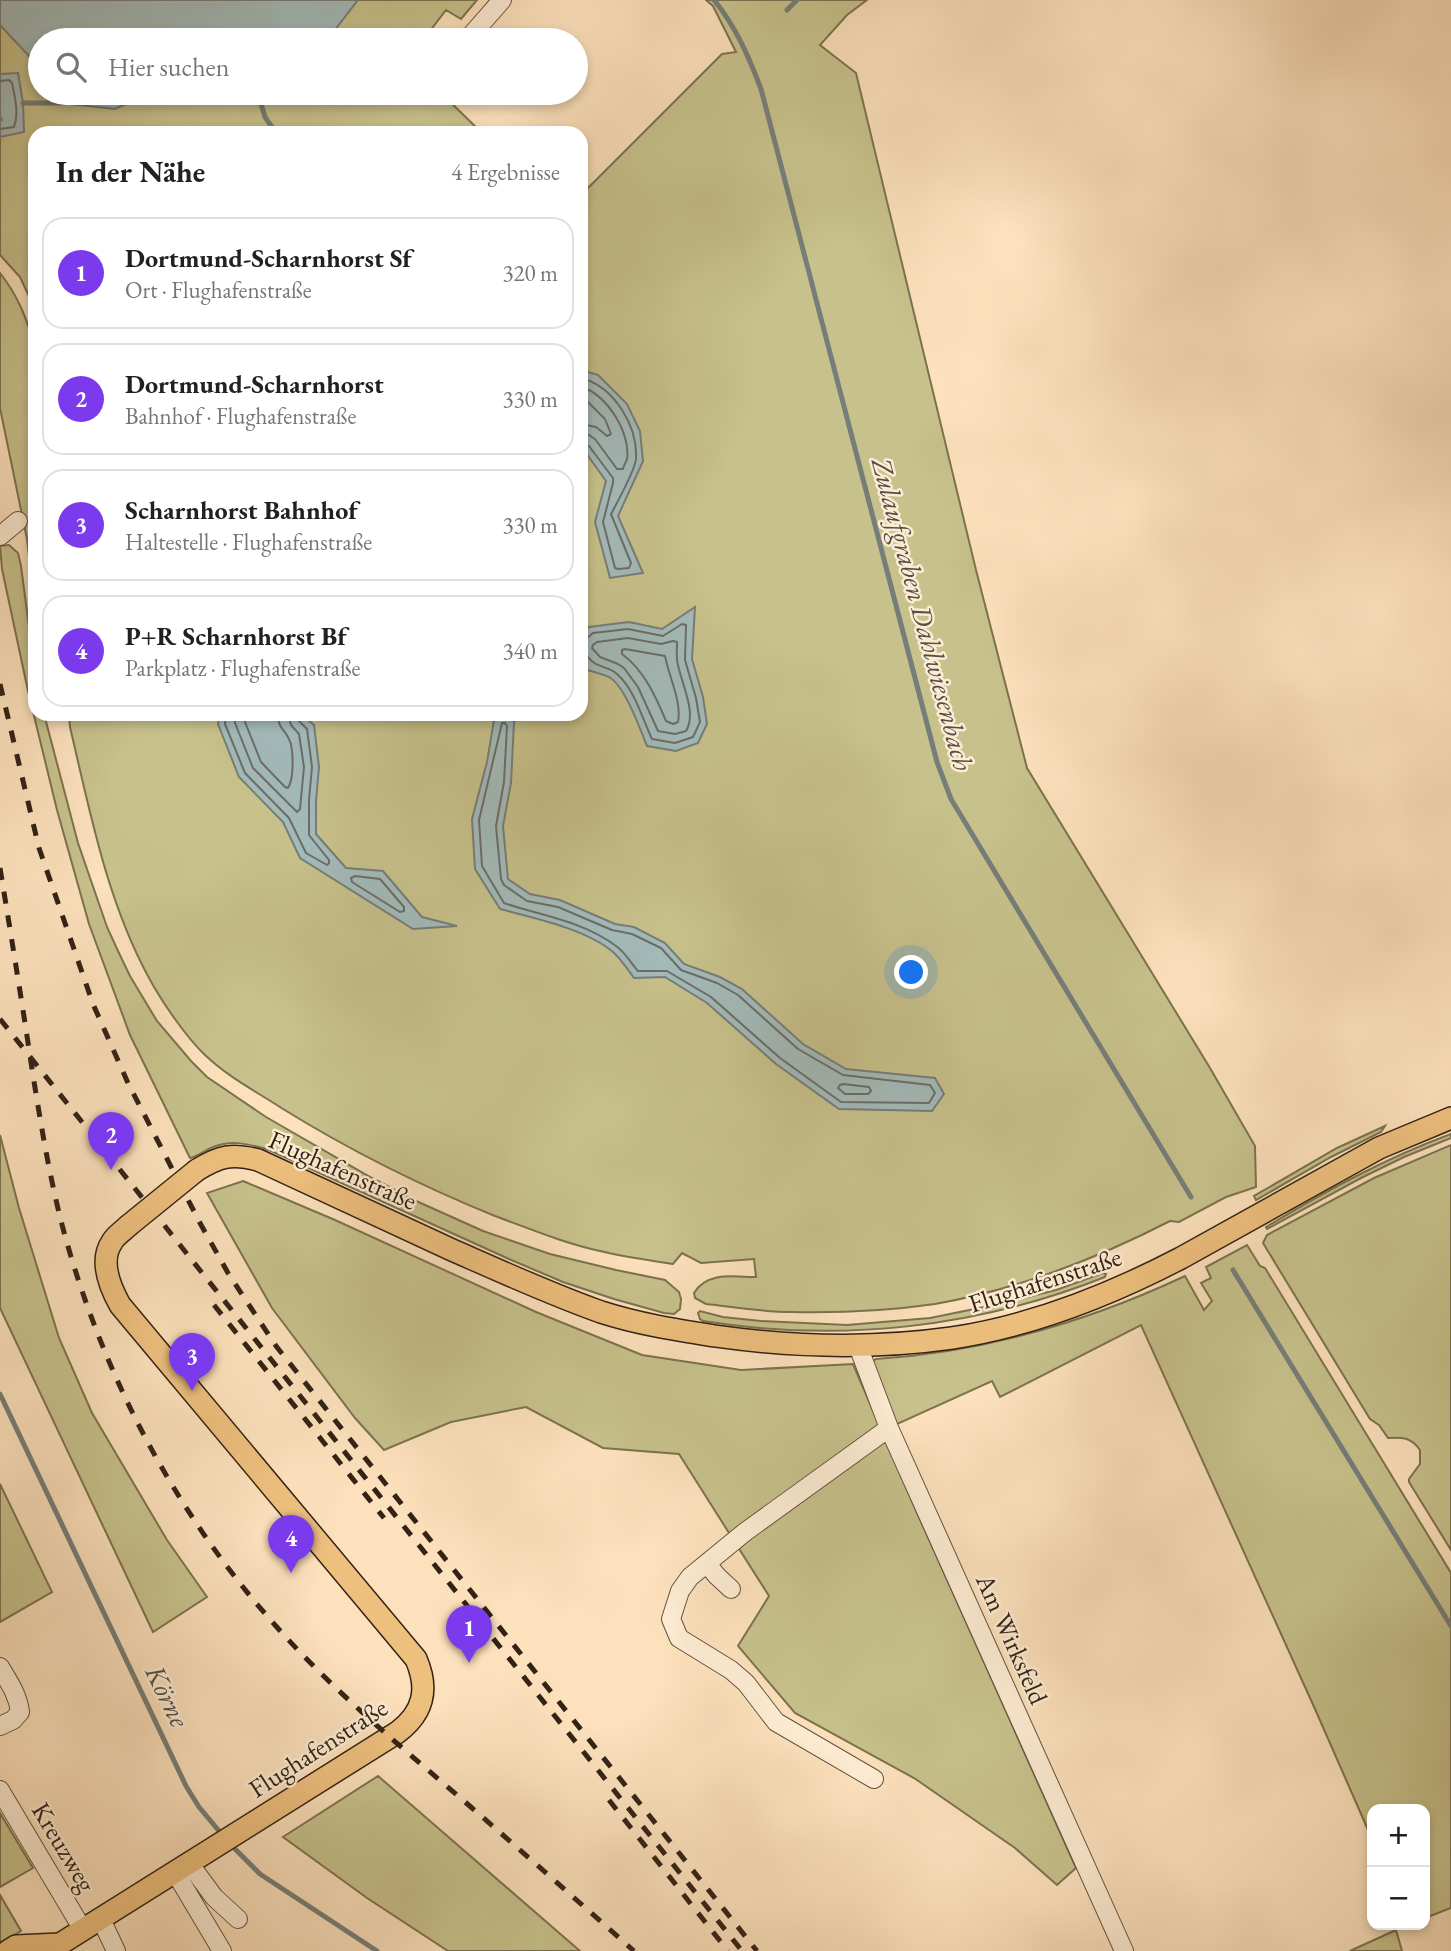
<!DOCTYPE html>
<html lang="de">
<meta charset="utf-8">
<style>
:root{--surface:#fff;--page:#f2f2f2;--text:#202124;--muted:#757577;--line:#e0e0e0;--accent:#7c3aed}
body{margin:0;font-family:"EB Garamond",serif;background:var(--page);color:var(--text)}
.controls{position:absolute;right:21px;bottom:21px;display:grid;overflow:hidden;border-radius:14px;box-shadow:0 4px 10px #0003}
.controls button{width:63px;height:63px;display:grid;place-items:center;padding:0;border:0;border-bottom:2px solid var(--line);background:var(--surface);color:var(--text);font:35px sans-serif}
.you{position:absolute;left:912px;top:973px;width:24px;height:24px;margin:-18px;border:5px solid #fff;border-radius:50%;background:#1a73e8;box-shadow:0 0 0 10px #1a73e833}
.badge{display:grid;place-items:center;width:46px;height:46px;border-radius:50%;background:var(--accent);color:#fff;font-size:23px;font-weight:700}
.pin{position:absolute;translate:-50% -58px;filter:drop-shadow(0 2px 4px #0008)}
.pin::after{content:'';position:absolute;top:37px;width:24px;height:21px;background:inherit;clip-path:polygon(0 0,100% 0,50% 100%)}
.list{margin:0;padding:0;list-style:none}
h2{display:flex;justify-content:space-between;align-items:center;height:91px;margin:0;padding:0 28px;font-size:30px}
h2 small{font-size:23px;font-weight:400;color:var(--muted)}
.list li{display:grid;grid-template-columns:46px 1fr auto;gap:21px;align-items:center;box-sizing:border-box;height:112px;margin:0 14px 14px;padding:0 14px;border:2px solid var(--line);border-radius:21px}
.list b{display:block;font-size:26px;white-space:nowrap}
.list p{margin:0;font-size:23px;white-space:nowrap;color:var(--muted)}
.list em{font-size:23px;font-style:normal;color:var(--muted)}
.icon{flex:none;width:38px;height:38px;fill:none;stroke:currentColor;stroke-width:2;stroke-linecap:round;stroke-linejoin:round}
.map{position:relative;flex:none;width:1451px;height:1951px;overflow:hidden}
.search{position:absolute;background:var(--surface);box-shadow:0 4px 10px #0003;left:28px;top:28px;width:560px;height:77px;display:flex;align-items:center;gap:18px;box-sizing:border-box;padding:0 24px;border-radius:38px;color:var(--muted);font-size:26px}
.panel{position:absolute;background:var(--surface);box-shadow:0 4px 10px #0003;left:28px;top:126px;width:560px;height:595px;border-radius:21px}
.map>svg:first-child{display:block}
.green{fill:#c7c18b;stroke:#7c7250;stroke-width:2}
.water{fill:#a3bbbb;stroke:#767e79;stroke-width:2}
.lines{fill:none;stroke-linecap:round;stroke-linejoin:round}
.shore{stroke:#6a6e68;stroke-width:2}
.stream{stroke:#767e79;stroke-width:5}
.minor-casing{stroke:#64523f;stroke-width:20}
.major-casing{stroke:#322215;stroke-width:24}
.minor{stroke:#fdecd3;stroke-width:18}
.major{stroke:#eec07e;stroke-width:21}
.rail{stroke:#322215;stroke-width:5;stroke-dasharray:12 12;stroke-linecap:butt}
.major-bridge-casing{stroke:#322215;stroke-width:24;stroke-linecap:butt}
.major-bridge{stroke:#eec07e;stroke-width:21}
.labels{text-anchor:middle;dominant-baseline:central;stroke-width:5;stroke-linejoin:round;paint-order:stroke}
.street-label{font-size:26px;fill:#322215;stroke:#fdecd3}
.water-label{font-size:28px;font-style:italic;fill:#545047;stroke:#fdecd3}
</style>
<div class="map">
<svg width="1451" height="1951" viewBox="0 0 1451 1951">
<rect width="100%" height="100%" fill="#fce1bc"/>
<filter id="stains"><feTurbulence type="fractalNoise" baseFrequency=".00286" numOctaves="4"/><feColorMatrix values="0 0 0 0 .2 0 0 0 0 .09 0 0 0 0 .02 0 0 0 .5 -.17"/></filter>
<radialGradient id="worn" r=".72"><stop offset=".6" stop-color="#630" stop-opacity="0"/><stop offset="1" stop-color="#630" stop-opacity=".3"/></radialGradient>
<path class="green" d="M0,0H477L461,19L446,10L423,40H40V93H441L482,133H35V309L20,277L0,255Z
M706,0H867L847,15L820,45L856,73L976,570L1027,768L1210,1068L1255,1146L1256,1187L1226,1197L1179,1222L1170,1221C1098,1258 1015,1290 935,1304C887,1311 839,1313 791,1312C763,1312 734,1307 706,1304L695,1298L694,1293C707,1271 734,1277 756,1277L754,1259L701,1263L682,1253L673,1264C649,1260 624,1257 600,1251C564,1243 530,1229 495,1216C421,1186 351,1151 283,1109C257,1092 228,1077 205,1055C186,1037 162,1002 149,978C107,901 90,812 70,727L69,714H581V195L722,54L736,52L713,6Z
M0,273C19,297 26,318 35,346V610L27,539L0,408Z
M9,545L18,553L21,566L35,672V714H44L78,843L107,927L118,951L130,976L157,1021L191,1061L207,1077L266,1117L372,1178L414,1200L483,1231L550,1254L616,1270L665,1280L679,1292L681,1299L680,1309L674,1314L664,1313L614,1299L563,1282L509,1259L269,1150C249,1144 231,1139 211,1148C204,1151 198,1156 190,1158L130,1035L89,924L57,810L28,691L2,569L0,546Z
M1385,1126L1381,1132L1331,1157L1256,1200L1254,1196L1337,1148Z
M1451,1134V1138L1404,1157L1361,1178L1267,1229L1266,1227C1326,1191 1386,1158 1451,1134Z
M0,1135L19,1208L59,1338L92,1413L167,1540L207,1597L153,1632L0,1308Z
M1451,1145V1550L1409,1482V1479L1420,1464V1450C1411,1437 1402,1437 1388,1438L1379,1425L1370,1419L1263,1243L1267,1235L1374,1178Z
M243,1181L335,1220L536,1312L642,1355L741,1370L853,1364L918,1515L1076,1868L1057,1885L1015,1848L914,1778L795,1713L738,1646L769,1596L679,1454L603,1448L526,1407L451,1422L384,1450L355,1418L272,1308L207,1193Z
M1247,1245L1260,1266L1265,1268L1451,1573V1908L1425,1918V1809H1372V1839L1315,1709L1141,1325L1000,1397L992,1381L895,1425L873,1361L876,1359C984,1352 1087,1322 1185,1276L1204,1310L1212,1301L1201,1283L1211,1278L1206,1267Z
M1103,1273L1106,1274L1105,1277C977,1328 839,1343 703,1321L700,1319L698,1313L700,1311L723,1317L761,1321L847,1325L930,1318L1004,1303L1056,1290Z
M0,1484L52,1592L0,1622Z
M378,1776L580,1951H448L367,1898L283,1837Z
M0,1813L33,1868L0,1887Z
M0,1895L21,1931L0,1943Z
M1396,1930L1402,1951H1350Z"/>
<path class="water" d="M0,0H358L327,40H40V89L29,56L0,25Z
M18,73L23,103L24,132L0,137V121L2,120L0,115V74Z
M45,93H151L115,109L61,103Z
M581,370L598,375L627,404L640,431L643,461L618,516L643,573L610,578L595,522L606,481L581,446Z
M695,607L692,659L703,697L707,724L698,743L676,751L647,746C640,729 625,686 609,677C602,674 594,672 587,670L581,656V634L589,627L629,622L662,629Z
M220,714H301L314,725L319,767L316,801V834L346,868L383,871L422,917L457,926L413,929L300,858L283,822L239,777L218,724Z
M495,714H521L514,722L511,783L503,826L508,879L530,894L560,900L615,924L634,927L665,943L684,964L720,977L742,989L803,1044L846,1069L935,1078L944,1094L932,1111L839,1109L776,1064L707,1003L665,977L634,978C628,970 621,959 613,952C586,929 534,918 500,909L475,869L472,819L487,762Z"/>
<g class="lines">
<path class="shore" d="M0,81L9,80L12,83C15,97 19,114 14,127L0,129
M59,93C68,98 104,104 114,102C121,101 129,95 135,93
M581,378C613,386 638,425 636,459C635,469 617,503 611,514L631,563L629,568L618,569L615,568L603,522L613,483V478L589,446L581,443
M581,387C606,393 631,433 627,459C627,460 623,467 623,469H617L595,439L589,435L581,434
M581,398L585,399L605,419L611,434L607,436L596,427L581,424
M628,638L661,644L673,641L677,642C677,650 676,658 678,665C682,685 697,713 686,731L675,734L658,731L638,687L624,668L618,664L600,657L592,648L593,645L597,642Z
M581,639H586L593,633L628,629L663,636L682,624L686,625L685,660L696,698L700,722L693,737L675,743L652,739C642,718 635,690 617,674C607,665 597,669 588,657L581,656
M625,649L665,656C669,677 682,702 678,722L673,724L666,721C656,697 644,670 622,654V650Z
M226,714L225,724L245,773L289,818L306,853L327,865L329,863V860L309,835V800L312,767L307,729L299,721L297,714
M235,714V723L253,768L297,812L300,809L304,767L299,734L291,725L288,714
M246,714L245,722L261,762L285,787L288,788C294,779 294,749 289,739C284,728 278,729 278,714
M502,723H505L507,726L504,782L496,826L501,879L504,885L527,901L558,907L612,930L632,934L661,948L681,970L717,983L738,995L798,1049L843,1075L930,1085L935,1093L929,1103L841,1102L780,1058L711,997L667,971H638C631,963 625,952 616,946C583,921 542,916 504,903L482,866L479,820Z
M355,876L380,879L404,907V911L400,912L352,882L351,878Z
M843,1084L869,1087L871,1091L868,1094H845L838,1088L840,1085Z"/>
<path class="stream" d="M714,0C736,27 749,57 761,89L937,762L951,799L1191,1197
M787,10L797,0
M258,94L265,117L276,133
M23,103H61
M1233,1270L1451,1626
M0,1394L186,1786L199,1807L224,1837
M230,1844L260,1874L377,1951"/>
<defs>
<path id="minor" d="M467,40L502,0
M0,536L18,521
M858,1346L889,1428L1124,1951
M707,1564L717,1576L731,1589
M0,1667C9,1682 18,1695 20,1712L13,1720L0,1726
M874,1779L776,1722L746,1683L731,1670L679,1638L671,1619L680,1591L690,1577L745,1532L889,1428
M0,1790L83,1930
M189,1863L214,1897L238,1919
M175,1872L222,1951
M101,1919L116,1951"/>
<path id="major" d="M197,1170C220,1156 232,1153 258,1160C322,1190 386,1220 450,1249C500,1271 550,1294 601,1312C638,1324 677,1330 715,1336C793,1347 874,1349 952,1338C1032,1326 1110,1295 1181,1258L1379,1148L1451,1118
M8,1951L16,1946L60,1944
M49,1951L398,1732C424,1712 429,1689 416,1659L120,1305C110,1287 99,1261 112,1242C115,1236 123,1231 128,1226"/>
</defs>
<use href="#minor" class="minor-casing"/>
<use href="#major" class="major-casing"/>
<use href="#minor" class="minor"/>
<use href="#major" class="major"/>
<path class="rail" d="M0,684L39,848L93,1004L128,1083L200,1223L228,1273L276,1346L757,1951
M0,868C11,935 22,1002 32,1069C41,1125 50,1181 65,1236C105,1379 176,1514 275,1625C334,1692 404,1749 472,1808C526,1855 580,1903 634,1951
M0,1019L742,1951
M214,1305L384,1518
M609,1800L728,1951"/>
<defs>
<path id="major-bridge" d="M128,1226L197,1170"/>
</defs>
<use href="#major-bridge" class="major-bridge-casing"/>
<use href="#major-bridge" class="major-bridge"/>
</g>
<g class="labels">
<g class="street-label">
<text transform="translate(343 1170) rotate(24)">Flughafenstraße</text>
<text transform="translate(1045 1280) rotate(-18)">Flughafenstraße</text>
<text transform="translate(1012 1639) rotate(66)">Am Wirksfeld</text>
<text transform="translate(318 1748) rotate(-33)">Flughafenstraße</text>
<text transform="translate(64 1847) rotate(59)">Kreuzweg</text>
</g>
<g class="water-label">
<text transform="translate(923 614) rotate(75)">Zulaufgraben Dahlwiesenbach</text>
<text transform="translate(168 1696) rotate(64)">Körne</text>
</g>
</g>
<rect width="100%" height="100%" filter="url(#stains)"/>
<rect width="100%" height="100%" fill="url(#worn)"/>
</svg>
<div class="controls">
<button>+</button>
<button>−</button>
</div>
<div class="you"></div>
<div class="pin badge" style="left:469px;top:1663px">1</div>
<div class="pin badge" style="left:111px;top:1170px">2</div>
<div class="pin badge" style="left:192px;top:1391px">3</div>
<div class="pin badge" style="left:291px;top:1573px">4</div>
<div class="search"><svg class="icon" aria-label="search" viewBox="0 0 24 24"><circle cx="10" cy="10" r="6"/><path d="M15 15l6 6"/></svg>Hier suchen</div>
<section class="panel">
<h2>In der Nähe<small>4 Ergebnisse</small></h2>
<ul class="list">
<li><span class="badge">1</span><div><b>Dortmund-Scharnhorst Sf</b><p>Ort · Flughafenstraße</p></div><em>320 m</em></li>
<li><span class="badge">2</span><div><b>Dortmund-Scharnhorst</b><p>Bahnhof · Flughafenstraße</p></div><em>330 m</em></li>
<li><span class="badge">3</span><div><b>Scharnhorst Bahnhof</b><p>Haltestelle · Flughafenstraße</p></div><em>330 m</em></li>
<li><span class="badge">4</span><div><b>P+R Scharnhorst Bf</b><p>Parkplatz · Flughafenstraße</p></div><em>340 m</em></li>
</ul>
</section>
</div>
